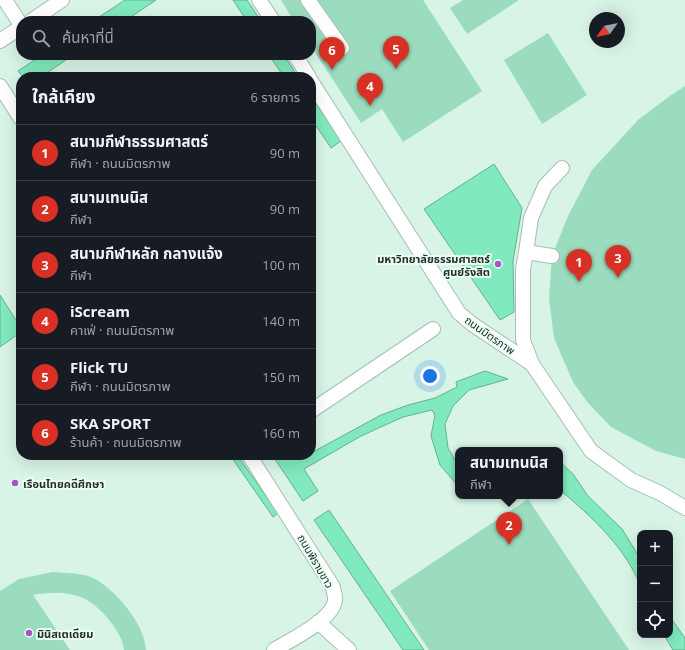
<!DOCTYPE html>
<html lang="th">
<meta charset="utf-8">
<style>
:root{--surface:#171b24;--page:#242831;--text:#f1f3f6;--muted:#9ea1a6;--line:#363941;--accent:#d93025}
body{margin:0;font-family:"Open Sans","Noto Sans Thai",sans-serif;background:var(--page);color:var(--text)}
.controls{position:absolute;right:12px;bottom:12px;display:grid;overflow:hidden;border-radius:8px;box-shadow:0 4px 16px #0002}
.controls button{width:36px;height:36px;display:grid;place-items:center;padding:0;border:0;border-bottom:1px solid var(--line);background:var(--surface);color:var(--text);font:20px sans-serif}
.compass{position:absolute;left:589px;top:12px;width:36px;height:36px;border-radius:50%;background:var(--surface);box-shadow:0 4px 16px #0002;rotate:237deg}
.you{position:absolute;left:430px;top:376px;width:14px;height:14px;margin:-10px;border:3px solid #fff;border-radius:50%;background:#1a73e8;box-shadow:0 0 0 6px #1a73e833}
.badge{display:grid;place-items:center;width:26px;height:26px;border-radius:50%;background:var(--accent);color:#fff;font-size:13px;font-weight:700}
.pin{position:absolute;translate:-50% -33px;filter:drop-shadow(0 1px 2px #0008)}
.pin::after{content:'';position:absolute;top:21px;width:14px;height:12px;background:inherit;clip-path:polygon(0 0,100% 0,50% 100%)}
.popup{position:absolute;left:455px;top:447px;width:108px;height:52px;box-sizing:border-box;display:grid;place-content:center;border-radius:8px;background:var(--surface);filter:drop-shadow(0 1px 3px #0005);font-size:13px;white-space:nowrap;color:var(--muted)}
.popup b{font-size:15px;color:var(--text)}
.popup::after{content:'';position:absolute;left:50%;top:100%;margin-left:-8px;border:8px solid transparent;border-top-color:var(--surface)}
.list{margin:0;padding:0;list-style:none}
h2{display:flex;justify-content:space-between;align-items:center;height:52px;margin:0;padding:0 16px;font-size:17px}
h2 small{font-size:13px;font-weight:400;color:var(--muted)}
.list li{display:grid;grid-template-columns:26px 1fr auto;gap:12px;align-items:center;box-sizing:border-box;height:56px;padding:0 16px;border-top:1px solid var(--line)}
.list b{display:block;font-size:15px;white-space:nowrap}
.list p{margin:0;font-size:13px;white-space:nowrap;color:var(--muted)}
.list em{font-size:13px;font-style:normal;color:var(--muted)}
.icon{flex:none;width:22px;height:22px;fill:none;stroke:currentColor;stroke-width:2;stroke-linecap:round;stroke-linejoin:round}
.map{position:relative;flex:none;width:685px;height:650px;overflow:hidden}
.search{position:absolute;background:var(--surface);box-shadow:0 4px 16px #0002;left:16px;top:16px;width:300px;height:44px;display:flex;align-items:center;gap:10px;box-sizing:border-box;padding:0 14px;border-radius:16px;color:var(--muted);font-size:15px}
.panel{position:absolute;background:var(--surface);box-shadow:0 4px 16px #0002;left:16px;top:72px;width:300px;height:388px;border-radius:16px}
.map>svg:first-child{display:block}
.built{fill:#d7f4e6;fill-rule:evenodd}
.green{fill:#9bdcbe}
.water{fill:#80e9bd;stroke:#65b191}
.lines{fill:none;stroke-linecap:round;stroke-linejoin:round}
.minor-casing{stroke:#a9bdb3;stroke-width:16}
.minor{stroke:#fff;stroke-width:14}
.poi-dot{fill:#a555c6;stroke:#eafff4;stroke-width:1.5}
.labels{text-anchor:middle;dominant-baseline:central;stroke-width:4;stroke-linejoin:round;paint-order:stroke}
.poi-label{font-size:11px;font-weight:bold;fill:#262d2a;stroke:#eafff4;text-anchor:start}
.street-label{font-size:11px;fill:#262d2a;stroke:#eafff4}
</style>
<div class="map">
<svg width="685" height="650" viewBox="0 0 685 650">
<rect width="100%" height="100%" fill="#eafff4"/>
<path class="built" d="M0,0H685V650H0ZM595,18H619V42H595ZM21,21H311V55H21ZM21,77H311V455H21ZM458,450H560V496H458ZM640,533H670V635H640Z"/>
<path class="green" d="M281,0H423L482,91L403,142L382,109L361,123L311,46V21H294Z
M463,0H519L467,34L450,8Z
M548,33L587,95L542,124L504,60Z
M685,86V459L656,451L611,427L588,403L573,382L554,338L549,299L552,256L568,216L592,170L638,120L671,95Z
M528,499L629,650H429L390,591Z
M53,572C63,573 84,573 93,578C115,589 145,624 146,650H124C123,632 99,605 83,598C68,591 48,592 33,595L70,650H0V591L19,579Z"/>
<path class="water" d="M125,0H156L125,21H93Z
M233,0H247L261,21H247Z
M42,55H73L44,75L45,77H23L18,71Z
M269,55H284L298,77H284Z
M311,96L341,141L331,148L311,118Z
M494,164L522,208L513,261L514,312L500,320L424,209Z
M0,295L21,328V332L0,347Z
M485,371L508,379L469,390L453,406L445,424L448,448L458,465V486L440,465L431,436L435,415L432,410L403,417L361,436L304,469L318,491L303,501L272,455H294L298,460L307,455H311V453L381,415L408,405L435,398L457,387L456,382Z
M230,455H237L278,513L273,517Z
M560,462L573,474L588,496L622,529L640,558V585C625,547 591,516 560,490Z
M329,510L424,650H403L314,520Z
M670,617L685,638V650H673L664,635H670Z"/>
<g class="lines">
<defs>
<path id="minor" d="M5,0L21,25
M259,0L273,21
M308,0L342,48
M31,21L62,0
M0,41L21,27
M295,55L309,77
M311,81L459,313L472,324L532,364L591,451L631,480L660,493L685,508
M0,86L21,119
M526,252L552,256
M532,364L523,340V269L526,252L531,218L545,186L562,168
M311,411L433,329
M249,455L333,587C333,591 336,596 335,600C333,620 290,640 274,650
M318,622L349,650"/>
</defs>
<use href="#minor" class="minor-casing"/>
<use href="#minor" class="minor"/>
</g>
<g class="poi-dot">
<circle cx="498" cy="264" r="4"/>
<circle cx="15" cy="483" r="4"/>
<circle cx="29" cy="633" r="4"/>
</g>
<g class="labels">
<g class="poi-label">
<text x="490" y="258" text-anchor="end">มหาวิทยาลัยธรรมศาสตร์<tspan x="490" dy="13">ศูนย์รังสิต</tspan></text>
<text x="23" y="483">เรือนไทยคดีศึกษา</text>
<text x="37" y="633">มินิสเตเดียม</text>
</g>
<g class="street-label">
<text transform="translate(490 335) rotate(35)">ถนนมิตรภาพ</text>
<text transform="translate(316 561) rotate(60)">ถนนพิราบขาว</text>
</g>
</g>
</svg>
<div class="controls">
<button>+</button>
<button>−</button>
<button><svg class="icon" aria-label="locate" viewBox="0 0 24 24"><circle cx="12" cy="12" r="6"/><path d="M12 2v4M12 18v4M2 12h4M18 12h4"/></svg></button>
</div>
<svg class="compass" viewBox="-18 -18 36 36"><path d="M0-13l5 13h-10z" fill="#e53935"/><path d="M0 13l5-13h-10z" fill="#9ea1a6"/></svg>
<div class="you"></div>
<div class="pin badge" style="left:579px;top:282px">1</div>
<div class="pin badge" style="left:509px;top:545px">2</div>
<div class="popup"><b>สนามเทนนิส</b>กีฬา</div>
<div class="pin badge" style="left:618px;top:278px">3</div>
<div class="pin badge" style="left:370px;top:106px">4</div>
<div class="pin badge" style="left:396px;top:69px">5</div>
<div class="pin badge" style="left:332px;top:70px">6</div>
<div class="search"><svg class="icon" aria-label="search" viewBox="0 0 24 24"><circle cx="10" cy="10" r="6"/><path d="M15 15l6 6"/></svg>ค้นหาที่นี่</div>
<section class="panel">
<h2>ใกล้เคียง<small>6 รายการ</small></h2>
<ul class="list">
<li><span class="badge">1</span><div><b>สนามกีฬาธรรมศาสตร์</b><p>กีฬา · ถนนมิตรภาพ</p></div><em>90 m</em></li>
<li><span class="badge">2</span><div><b>สนามเทนนิส</b><p>กีฬา</p></div><em>90 m</em></li>
<li><span class="badge">3</span><div><b>สนามกีฬาหลัก กลางแจ้ง</b><p>กีฬา</p></div><em>100 m</em></li>
<li><span class="badge">4</span><div><b>iScream</b><p>คาเฟ่ · ถนนมิตรภาพ</p></div><em>140 m</em></li>
<li><span class="badge">5</span><div><b>Flick TU</b><p>กีฬา · ถนนมิตรภาพ</p></div><em>150 m</em></li>
<li><span class="badge">6</span><div><b>SKA SPORT</b><p>ร้านค้า · ถนนมิตรภาพ</p></div><em>160 m</em></li>
</ul>
</section>
</div>
